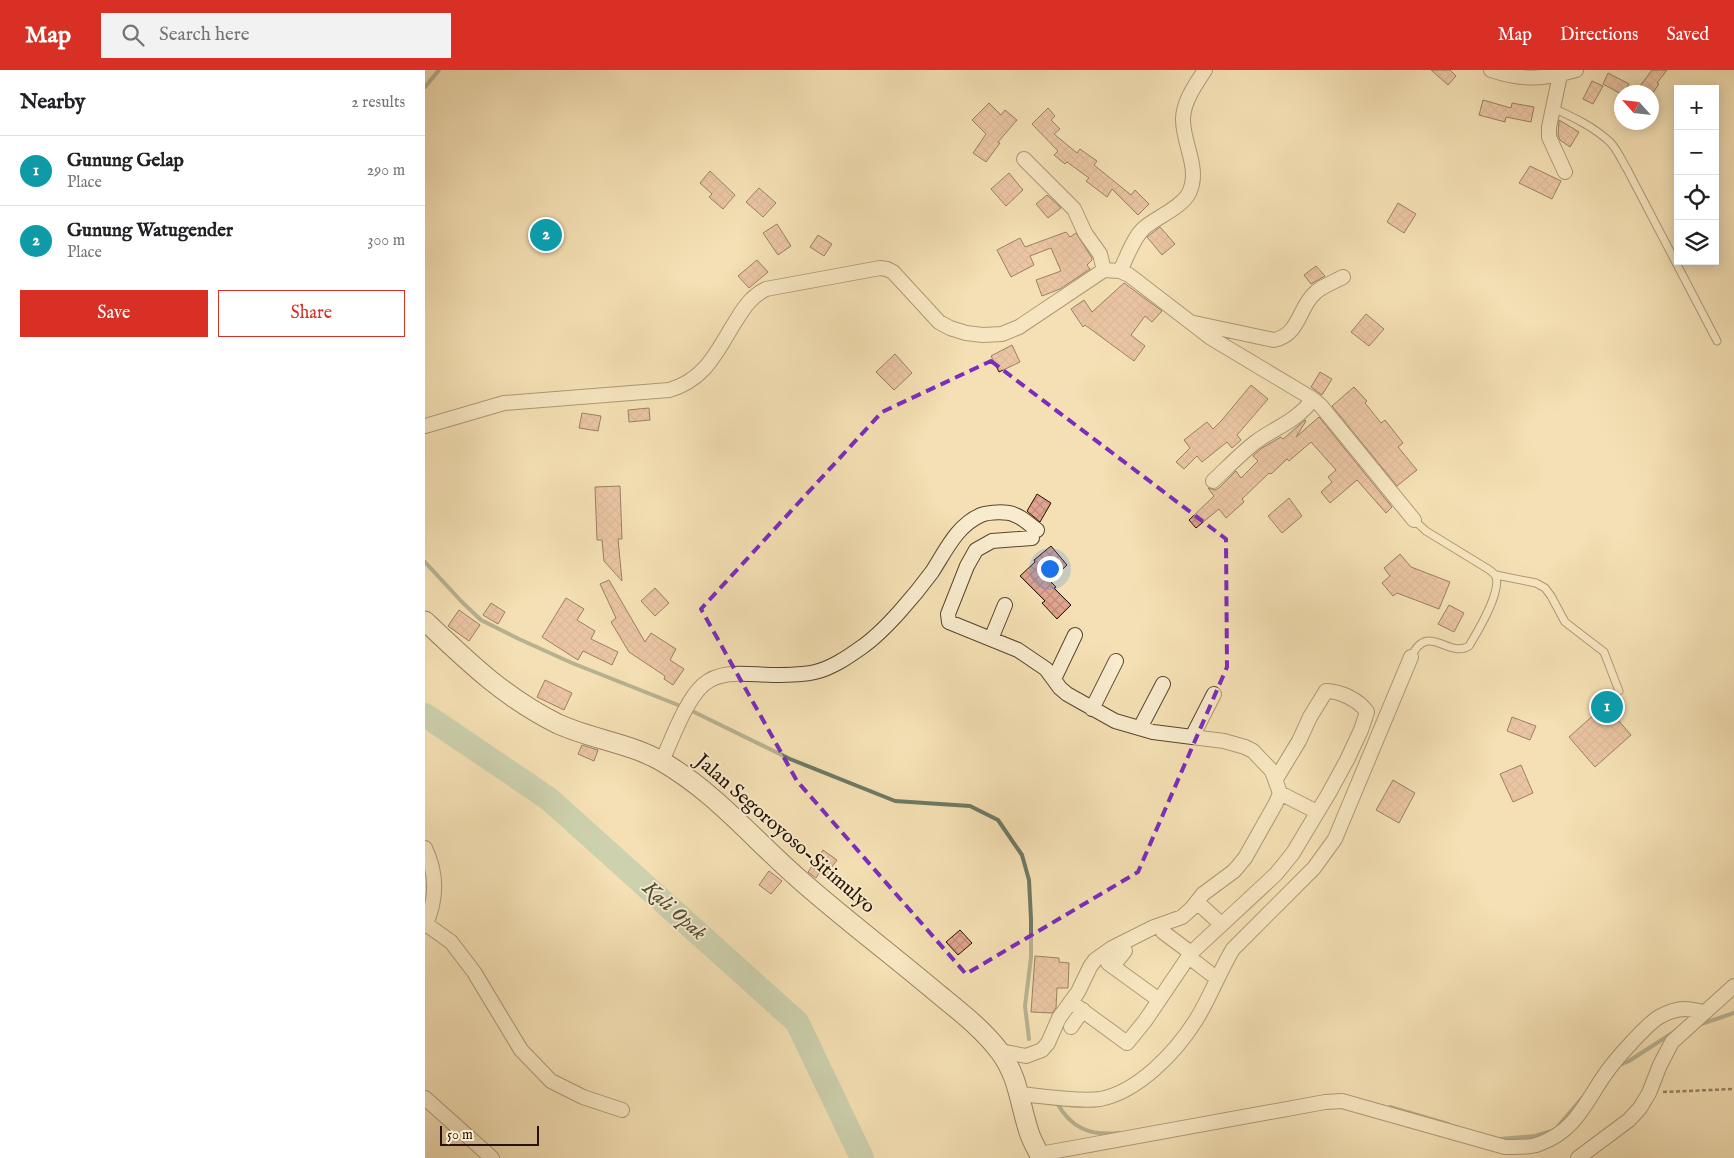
<!DOCTYPE html>
<meta charset="utf-8">
<style>
:root{--surface:#fff;--page:#f2f2f2;--text:#202124;--muted:#757577;--line:#e0e0e0;--accent:#d93025}
body{margin:0;font-family:"IM FELL English",serif;background:var(--page);color:var(--text)}
.controls{position:absolute;right:15px;top:15px;display:grid;overflow:hidden;border-radius:0px;box-shadow:0 2px 12px #0003}
.controls button{width:45px;height:45px;display:grid;place-items:center;padding:0;border:0;border-bottom:1px solid var(--line);background:var(--surface);color:var(--text);font:25px sans-serif}
.compass{position:absolute;left:1189px;top:15px;width:45px;height:45px;border-radius:50%;background:var(--surface);box-shadow:0 2px 12px #0003;rotate:297deg}
.scale{position:absolute;left:15px;bottom:12px;width:99px;box-sizing:border-box;padding-left:5px;border:2px solid #271100;border-top:0;font-size:14px;line-height:18px;white-space:nowrap;color:#271100;-webkit-text-stroke:4px #f8ebce;paint-order:stroke}
.you{position:absolute;left:624px;top:498px;width:18px;height:18px;margin:-12px;border:4px solid #fff;border-radius:50%;background:#1a73e8;box-shadow:0 0 0 8px #1a73e833}
.badge{display:grid;place-items:center;width:32px;height:32px;border-radius:50%;background:var(--accent);color:#fff;font-size:16px;font-weight:700}
.pin{position:absolute;translate:-50% -50%;border:2px solid #fff;box-shadow:0 1px 5px #0006}
.list{margin:0;padding:0;list-style:none}
h2{display:flex;justify-content:space-between;align-items:center;height:65px;margin:0;padding:0 20px;font-size:21px}
h2 small{font-size:16px;font-weight:400;color:var(--muted)}
.list li{display:grid;grid-template-columns:32px 1fr auto;gap:15px;align-items:center;box-sizing:border-box;height:70px;padding:0 20px;border-top:1px solid var(--line)}
.list b{display:block;font-size:19px;white-space:nowrap}
.list p{margin:0;font-size:16px;white-space:nowrap;color:var(--muted)}
.list em{font-size:16px;font-style:normal;color:var(--muted)}
.actions{display:flex;gap:10px;padding:15px 20px}
.actions a{flex:1;padding:11px 0;border:1px solid var(--accent);border-radius:0px;text-align:center;font-size:18px;color:var(--accent)}
.actions .main{background:var(--accent);color:#fff}
.icon{flex:none;width:28px;height:28px;fill:none;stroke:currentColor;stroke-width:2;stroke-linecap:round;stroke-linejoin:round}
.map{position:relative;flex:none;width:1309px;height:1088px;overflow:hidden}
header{display:flex;align-items:center;gap:30px;box-sizing:border-box;height:70px;padding:0 25px;background:var(--accent);color:#fff}
header strong{font-size:24px}
nav{display:flex;gap:28px;margin-inline-start:auto;font-size:18px}
.search{width:350px;height:45px;background:var(--page);display:flex;align-items:center;gap:12px;box-sizing:border-box;padding:0 18px;border-radius:0px;color:var(--muted);font-size:19px}
main{display:flex}
aside{flex:1;background:var(--surface)}
.map>svg:first-child{display:block}
.lines{fill:none;stroke-linecap:round;stroke-linejoin:round}
.stream{stroke:#6e7964;stroke-width:4}
.river{stroke:#9dbea7;stroke-width:24}
.building{fill:url(#building-cross-hatch);stroke:#271100}
.lane-casing{stroke:#5a452d;stroke-width:9}
.street-casing{stroke:#5a452d;stroke-width:16}
.secondary-casing{stroke:#271100;stroke-width:21}
.path{stroke:#271100;stroke-width:2.5;stroke-dasharray:4 2.5;stroke-linecap:butt}
.lane{stroke:#f8ebce;stroke-width:7}
.street{stroke:#f8ebce;stroke-width:14}
.secondary{stroke:#f8ebce;stroke-width:19}
.marked{fill:none;stroke:#7b2cbf;stroke-width:4;stroke-dasharray:10 6;stroke-linejoin:round}
.labels{text-anchor:middle;dominant-baseline:central;stroke-width:4;stroke-linejoin:round;paint-order:stroke}
.street-label{font-size:20px;fill:#271100;stroke:#f8ebce}
.water-label{font-size:21px;font-style:italic;fill:#504e3a;stroke:#f8ebce}
</style>
<header>
<strong>Map</strong>
<div class="search"><svg class="icon" aria-label="search" viewBox="0 0 24 24"><circle cx="10" cy="10" r="6"/><path d="M15 15l6 6"/></svg>Search here</div>
<nav><a>Map</a><a>Directions</a><a>Saved</a></nav>
</header>
<main>
<aside>
<h2>Nearby<small>2 results</small></h2>
<ul class="list">
<li><span class="badge" style="background:#0f9aa8">1</span><div><b>Gunung Gelap</b><p>Place</p></div><em>290 m</em></li>
<li><span class="badge" style="background:#0f9aa8">2</span><div><b>Gunung Watugender</b><p>Place</p></div><em>300 m</em></li>
</ul>
<div class="actions"><a class="main">Save</a><a>Share</a></div>
</aside>
<div class="map">
<svg width="1309" height="1088" viewBox="0 0 1309 1088">
<defs>
<pattern id="building-cross-hatch" width="8" height="8" patternUnits="userSpaceOnUse" patternTransform="scale(1.25)"><rect width="8" height="8" fill="#e0a48f"/><path d="M0 0l8 8M0 8l8-8" fill="none" stroke="#c08c7a"/></pattern>
</defs>
<rect width="100%" height="100%" fill="#f4e0b4"/>
<filter id="stains"><feTurbulence type="fractalNoise" baseFrequency=".004" numOctaves="4"/><feColorMatrix values="0 0 0 0 .2 0 0 0 0 .09 0 0 0 0 .02 0 0 0 .5 -.17"/></filter>
<radialGradient id="worn" r=".72"><stop offset=".6" stop-color="#630" stop-opacity="0"/><stop offset="1" stop-color="#630" stop-opacity=".3"/></radialGradient>
<g class="lines">
<path class="stream" d="M0,17L14,0
M0,492L37,532L56,550L94,569L147,593L253,635
M269,642L365,689L470,731L545,736L573,750L597,785L604,810L606,849V887L600,936L604,969
M1276,954L1309,943
M1192,996L1204,991L1252,960
M632,1033C646,1058 665,1066 694,1063
M965,1037L1023,1054
M1075,1069L1110,1066L1130,1060L1157,1028"/>
<path class="river" d="M0,645L124,729L372,952L437,1088"/>
</g>
<path class="building" d="M1006,0H1025L1031,6L1023,15Z
M1227,0H1242L1232,13L1234,14L1227,24L1215,16Z
M1183,3L1204,14L1199,22L1196,24L1178,14Z
M1167,11L1178,16L1168,34L1158,29Z
M1058,30L1086,38L1087,33L1109,37L1106,52L1081,47L1080,52L1054,45Z
M564,33L576,45L580,40L592,50L573,72L575,73L561,92L548,83L561,64L547,50Z
M623,38L630,46L626,50L635,59L629,64L652,83L655,79L672,91L669,95L706,125L710,120L724,134L713,145L687,119L682,127L661,111L664,108L642,92L640,94L629,85L633,81L607,54Z
M1134,50L1154,62L1145,77L1135,70L1133,65Z
M1105,96L1136,111L1127,129L1094,113Z
M285,101L310,125L298,139L284,127L287,124L275,113Z
M584,103L598,120L581,136L566,119Z
M334,118L351,133L338,147L321,132Z
M622,125L636,138L623,148L611,134Z
M973,133L991,144L979,163L962,152Z
M352,154L366,176L353,185L338,163Z
M735,157L750,174L737,185L722,167Z
M641,162L645,167L651,163L667,188V190L662,195L665,199L635,219L617,226L611,210L636,201L626,178L605,186L609,195L586,207L572,180L595,168L600,177Z
M393,165L407,174L399,186L385,177Z
M332,190L343,202L324,218L313,206Z
M891,196L900,206L886,214L879,205Z
M699,213L737,241L727,252L720,246L706,265L720,276L709,291L660,255L658,257L646,239L659,230L667,242Z
M941,244L959,259L944,276L926,262Z
M587,275L595,292L574,302L566,286Z
M470,284L487,303L469,320L451,302Z
M895,302L907,309L897,325L886,317Z
M826,315L843,329L812,365L816,370L807,378L802,372L777,392L772,386L759,399L751,392L765,378L759,370L782,352L788,359L797,350Z
M929,317L942,331L940,333L956,353L960,350L978,373L973,377L992,400L972,416L907,336Z
M224,338L225,350L204,352L203,340Z
M157,343L176,346L173,361L154,358Z
M894,347L967,437L961,443L932,410L905,433L896,422L907,412L903,407L911,400L886,372L864,391L862,389L846,404L844,403L817,429L819,432L801,448L794,439L771,458L764,450L789,426L783,418L790,420L794,418L811,401L816,408L833,391L828,386L837,378L856,367L858,369L880,350L881,351L871,367Z
M195,416L197,469H193L197,511L179,491L177,470H172L170,417Z
M612,424L626,433L615,452L602,441Z
M864,428L877,446L857,463L843,446Z
M626,476L642,495L625,511L631,517L629,518L646,535L632,549L617,533L620,531L595,506L610,492L609,490Z
M975,484L986,497L1025,512L1014,539L972,523L968,526L957,513L965,506L959,498Z
M184,510L220,572L226,563L251,579L245,590L259,599L248,615L239,609L240,606L204,582L186,552L191,548L175,514Z
M230,518L244,533L230,546L216,531Z
M141,528L159,539L152,550L170,561L166,569L193,582L187,595L158,581L153,590L117,567Z
M66,533L80,542L73,554L58,545Z
M1024,535L1039,543L1029,562L1013,554Z
M34,540L55,555L44,571L23,556Z
M120,610L147,623L139,640L112,627Z
M1186,642L1206,665L1170,697L1144,667L1171,643L1177,649Z
M1087,647L1111,656L1105,670L1082,661Z
M157,675L173,680L169,691L153,684Z
M1096,695L1108,723L1088,732L1075,704Z
M968,710L990,723L974,753L951,740Z
M398,780L412,790L400,806L394,803L391,808L383,802Z
M344,801L357,811L346,824L334,815Z
M535,860L547,873L533,885L521,872Z
M610,886L634,888V892L644,893L643,918H632L631,938L627,943L606,942Z"/>
<g class="lines">
<defs>
<path id="lane" d="M1128,38C1148,47 1169,57 1185,72C1192,79 1197,91 1202,99L1292,271
M1071,505L1111,513L1120,518L1126,526L1140,552L1179,582L1194,621
M986,587C1003,551 1023,589 1044,576C1053,561 1076,523 1071,507C1070,504 1066,501 1063,499L1001,461L989,450"/>
<path id="street" d="M1066,0C1099,11 1119,9 1151,0
M1135,5L1124,57V67L1140,102
M599,89L649,139L660,163L675,184L679,200
M695,201C702,187 708,168 719,158C732,147 757,137 764,123C776,98 757,73 758,48C759,30 771,14 780,0
M769,253L849,270C873,265 873,242 887,226C894,217 907,213 918,207
M0,356L79,333L244,320C282,309 292,280 312,249C320,236 327,226 341,219L455,198L462,199L468,202L514,252L525,258L541,263L558,265L577,264L594,257L679,200L695,201L704,205L786,268L888,329L896,336L989,450
M788,411C802,398 816,383 832,371C853,356 872,351 888,329
M566,569L580,535
M629,609L650,565
M667,639L691,591
M715,658L738,614
M767,667L789,624
M237,691C247,669 261,630 278,615C297,598 326,605 348,605C361,605 377,605 390,602C407,598 423,587 437,577C460,561 490,525 507,502C520,482 532,455 556,445C564,442 582,441 590,445C597,447 605,455 612,460
M855,723L892,742
M0,778C12,803 12,830 0,856
M772,832L796,854
M1,854L26,872L49,902L96,980L126,1011L158,1027L197,1040
M738,862L766,883
M764,887L786,904
M683,893L734,930
M688,896L700,881
M650,935L702,973L720,951L766,883L851,804L868,783L904,723L922,690L936,660L942,642C934,630 915,621 901,621L885,647L874,671L851,709
M646,957L658,940
M575,981L601,986L617,980L623,973L634,948L653,922L665,897L670,890L687,878L729,857L757,847L766,839L778,824L809,801L820,788L851,733L855,723L847,701L828,681L820,677L799,671L728,662L690,651L642,624L635,618L621,599L593,580L524,552L523,544L542,496L551,480L567,471L607,468
M595,1024C618,1026 652,1032 675,1029C713,1022 751,982 771,950C785,928 794,902 808,879L889,798L910,769L986,587
M0,1028L67,1088
M615,1084L900,1032L917,1031L1080,1077C1091,1077 1104,1078 1114,1074C1151,1061 1161,1031 1181,1003C1190,990 1222,954 1234,947C1241,943 1252,939 1260,939C1266,939 1273,941 1279,942
M1153,1088L1204,1050L1215,1038L1224,1023L1235,995L1247,972L1309,916"/>
<path id="secondary" d="M0,551C42,591 80,628 133,654C166,669 204,673 236,691C289,721 328,769 374,809C418,848 466,884 511,922C533,940 558,959 575,982C594,1007 595,1037 605,1065C608,1073 613,1081 616,1088"/>
</defs>
<use href="#lane" class="lane-casing"/>
<use href="#street" class="street-casing"/>
<use href="#secondary" class="secondary-casing"/>
<path class="path" d="M1238,1022L1309,1019"/>
<use href="#lane" class="lane"/>
<use href="#street" class="street"/>
<use href="#secondary" class="secondary"/>
</g>
<path d="M0 0H1309V1088H0ZM566,291L801,469L802,597L713,802L541,904L372,711L276,539L457,342Z" fill="#f4e0b4" fill-opacity=".55" fill-rule="evenodd"/>
<path class="marked" d="M566,291L801,469L802,597L713,802L541,904L372,711L276,539L457,342Z"/>
<g class="labels">
<g class="street-label">
<text transform="translate(360 764) rotate(41)">Jalan Segoroyoso-Sitimulyo</text>
</g>
<g class="water-label">
<text transform="translate(249 841) rotate(42)">Kali Opak</text>
</g>
</g>
<rect width="100%" height="100%" filter="url(#stains)"/>
<rect width="100%" height="100%" fill="url(#worn)"/>
</svg>
<div class="controls">
<button>+</button>
<button>−</button>
<button><svg class="icon" aria-label="locate" viewBox="0 0 24 24"><circle cx="12" cy="12" r="6"/><path d="M12 2v4M12 18v4M2 12h4M18 12h4"/></svg></button>
<button><svg class="icon" aria-label="layers" viewBox="0 0 24 24"><path d="M12 4l9 5-9 5-9-5zM3 14l9 5 9-5"/></svg></button>
</div>
<svg class="compass" viewBox="-18 -18 36 36"><path d="M0-13l5 13h-10z" fill="#e53935"/><path d="M0 13l5-13h-10z" fill="#757577"/></svg>
<div class="scale">50 m</div>
<div class="you"></div>
<div class="pin badge" style="left:1182px;top:637px;background:#0f9aa8">1</div>
<div class="pin badge" style="left:121px;top:165px;background:#0f9aa8">2</div>
</div>
</main>
